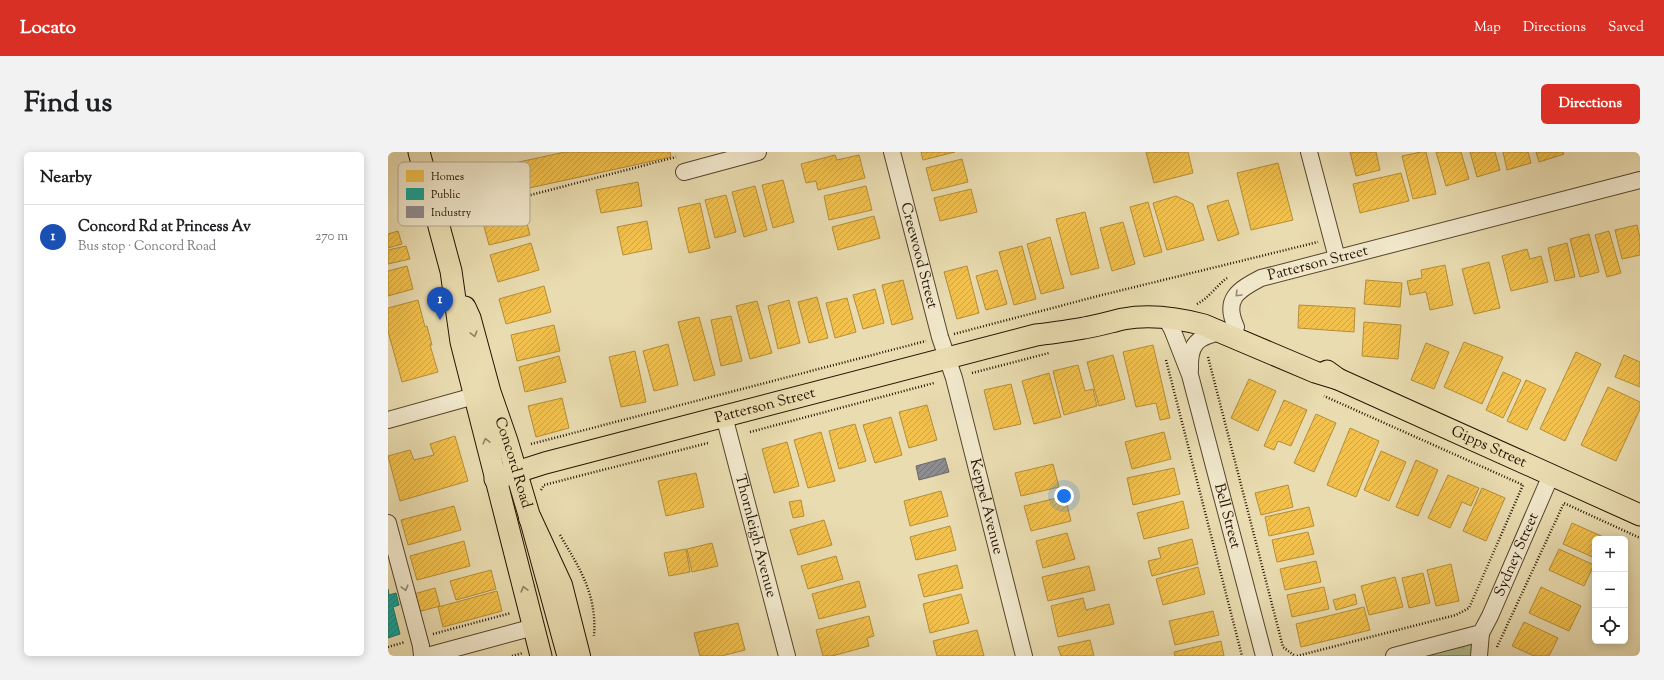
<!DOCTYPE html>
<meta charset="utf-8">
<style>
:root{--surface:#fff;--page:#f2f2f2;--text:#202124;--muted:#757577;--line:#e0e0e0;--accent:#d93025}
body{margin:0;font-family:"Sorts Mill Goudy",serif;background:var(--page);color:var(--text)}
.controls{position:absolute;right:12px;bottom:12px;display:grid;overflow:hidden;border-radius:6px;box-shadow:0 2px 10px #0003}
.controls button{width:36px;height:36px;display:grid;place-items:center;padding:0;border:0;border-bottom:1px solid var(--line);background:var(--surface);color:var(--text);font:20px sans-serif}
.you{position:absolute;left:676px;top:344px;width:14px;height:14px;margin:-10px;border:3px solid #fff;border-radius:50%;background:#1a73e8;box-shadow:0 0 0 6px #1a73e833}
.badge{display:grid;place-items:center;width:26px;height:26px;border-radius:50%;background:var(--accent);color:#fff;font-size:13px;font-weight:700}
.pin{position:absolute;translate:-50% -33px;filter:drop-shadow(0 1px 2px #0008)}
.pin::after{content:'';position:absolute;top:21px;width:14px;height:12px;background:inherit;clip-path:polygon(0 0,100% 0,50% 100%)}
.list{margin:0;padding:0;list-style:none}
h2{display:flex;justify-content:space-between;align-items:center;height:52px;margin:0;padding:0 16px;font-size:17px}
h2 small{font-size:13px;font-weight:400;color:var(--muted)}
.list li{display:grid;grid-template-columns:26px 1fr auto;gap:12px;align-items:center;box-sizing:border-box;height:64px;padding:0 16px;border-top:1px solid var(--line)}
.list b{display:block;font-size:15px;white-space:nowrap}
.list p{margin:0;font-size:13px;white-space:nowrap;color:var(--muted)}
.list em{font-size:13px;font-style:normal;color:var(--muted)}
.icon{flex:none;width:22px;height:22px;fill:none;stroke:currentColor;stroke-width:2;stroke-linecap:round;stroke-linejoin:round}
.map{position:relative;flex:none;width:1252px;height:504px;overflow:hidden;border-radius:6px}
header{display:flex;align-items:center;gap:24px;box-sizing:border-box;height:56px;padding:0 20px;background:var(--accent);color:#fff}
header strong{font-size:19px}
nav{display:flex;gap:22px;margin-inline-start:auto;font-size:14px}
.intro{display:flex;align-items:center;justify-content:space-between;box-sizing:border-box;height:96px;padding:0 24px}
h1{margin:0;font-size:28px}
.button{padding:10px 18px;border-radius:6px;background:var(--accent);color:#fff;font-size:14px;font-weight:700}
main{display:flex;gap:24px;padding:0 24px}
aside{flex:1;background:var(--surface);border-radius:6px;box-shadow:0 2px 10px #0003}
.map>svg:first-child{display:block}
.grass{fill:url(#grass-tufts);stroke:#6c6a48}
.homes{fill:url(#homes-hatch);stroke:#b58d37}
.public{fill:url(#public-hatch);stroke:#1c786a}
.industry{fill:url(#industry-hatch);stroke:#6e6866}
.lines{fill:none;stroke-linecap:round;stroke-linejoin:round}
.minor-casing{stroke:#57452c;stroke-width:18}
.major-casing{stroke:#261300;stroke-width:23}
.highway-casing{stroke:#261300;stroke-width:24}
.path{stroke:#261300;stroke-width:2.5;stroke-dasharray:1 2;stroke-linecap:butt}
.minor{stroke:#f1e8cc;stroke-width:16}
.major{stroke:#e9dcb0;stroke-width:21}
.highway{stroke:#e9dcb0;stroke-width:22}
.oneway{stroke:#968870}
.oneway2{stroke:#918261}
.labels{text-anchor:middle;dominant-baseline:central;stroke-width:4;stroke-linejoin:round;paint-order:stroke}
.street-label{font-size:15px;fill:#261300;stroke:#f1e8cc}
.key{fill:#f1e8cc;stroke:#b4a88f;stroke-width:1}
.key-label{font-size:11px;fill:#261300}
</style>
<header>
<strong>Locato</strong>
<nav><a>Map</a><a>Directions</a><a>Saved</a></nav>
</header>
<div class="intro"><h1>Find us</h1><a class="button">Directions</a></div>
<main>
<aside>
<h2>Nearby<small></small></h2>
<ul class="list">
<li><span class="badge" style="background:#1a4fb4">1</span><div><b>Concord Rd at Princess Av</b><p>Bus stop · Concord Road</p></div><em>270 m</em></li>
</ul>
</aside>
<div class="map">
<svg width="1252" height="504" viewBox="0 0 1252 504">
<defs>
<pattern id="grass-tufts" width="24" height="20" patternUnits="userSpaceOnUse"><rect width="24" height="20" fill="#b1c290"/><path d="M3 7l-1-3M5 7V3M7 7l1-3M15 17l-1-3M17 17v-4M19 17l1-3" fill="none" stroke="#98a67a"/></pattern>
<pattern id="homes-hatch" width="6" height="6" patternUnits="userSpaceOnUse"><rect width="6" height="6" fill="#f2c14e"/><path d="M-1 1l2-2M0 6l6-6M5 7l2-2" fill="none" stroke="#cfa542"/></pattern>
<pattern id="public-hatch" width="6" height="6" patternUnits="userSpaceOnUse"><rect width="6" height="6" fill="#17a398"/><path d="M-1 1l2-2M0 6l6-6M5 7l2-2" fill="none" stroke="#15847a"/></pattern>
<pattern id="industry-hatch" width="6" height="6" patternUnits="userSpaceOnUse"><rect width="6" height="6" fill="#8d8d92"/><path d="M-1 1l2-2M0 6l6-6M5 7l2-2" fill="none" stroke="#737275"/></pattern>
</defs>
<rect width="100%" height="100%" fill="#e9dcb0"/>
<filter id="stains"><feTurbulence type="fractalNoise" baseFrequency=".005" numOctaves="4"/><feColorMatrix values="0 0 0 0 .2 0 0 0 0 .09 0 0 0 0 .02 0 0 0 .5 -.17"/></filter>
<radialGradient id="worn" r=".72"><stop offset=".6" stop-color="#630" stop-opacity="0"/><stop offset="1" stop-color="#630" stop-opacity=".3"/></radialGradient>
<path class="grass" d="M1087,489L1086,504H1025Z"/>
<path class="homes" d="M177,0H282L283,5L91,47L85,20Z
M533,0H567L535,8Z
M758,0H800L805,21L766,31Z
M962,0H988L992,18L968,24Z
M1033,0H1038L1048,42L1025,47L1014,4Z
M1048,0H1073L1081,27L1058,34Z
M1082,0H1107L1112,18L1089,25Z
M1115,0H1140L1143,11L1119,18Z
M1148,0H1175L1176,2L1151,10Z
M447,3L449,8L471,3L477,26L430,38L428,29L418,31L413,12Z
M574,7L580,30L544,39L538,16Z
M890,11L905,68L863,78L849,21Z
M1013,21L1021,49L972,61L965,32Z
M395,28L406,70L385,76L374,33Z
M250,30L254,54L213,61L208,38Z
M367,34L379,78L356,85L344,40Z
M478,34L484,58L441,68L436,44Z
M583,37L589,60L552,69L546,46Z
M338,43L348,80L327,86L317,48Z
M788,44L805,52L816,88L779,98L765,51Z
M840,48L851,82L830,89L819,54Z
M760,50L774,100L756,105L742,55Z
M312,51L322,96L301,101L290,56Z
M135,56L142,83L101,93L94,67Z
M697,60L711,116L683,123L668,67Z
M486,64L492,86L450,98L444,75Z
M259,69L264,97L235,103L229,75Z
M735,70L747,112L724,119L712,76Z
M1249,73L1252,86V103L1234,107L1227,78Z
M10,79L14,92L0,96V82Z
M1221,79L1233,121L1219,125L1207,83Z
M1201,82L1211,120L1192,125L1182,87Z
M662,85L676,136L653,142L639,92Z
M143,91L151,118L110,130L102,103Z
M1179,91L1187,125L1167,129L1160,96Z
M18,94L22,107L0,112V98Z
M634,94L648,147L626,153L611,100Z
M1139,97L1142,107L1153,104L1160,130L1123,139L1114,104Z
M1101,110L1112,156L1086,162L1074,117Z
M1057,113L1065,153L1042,158L1038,140L1022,143L1019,129L1034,126L1033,118Z
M19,114L25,137L0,144V119Z
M579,114L591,161L569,167L556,120Z
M609,118L619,152L598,158L588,124Z
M515,128L525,167L504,173L494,133Z
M978,128L1014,131L1012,155L976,152Z
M156,134L163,160L118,172L111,147Z
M487,137L496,171L475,177L465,143Z
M429,145L440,186L421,191L410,150Z
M459,146L468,180L447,186L438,151Z
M30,148L37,175L39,174L44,193H42L50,220L14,230L0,179V156Z
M401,148L412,191L390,197L380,154Z
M369,149L384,201L362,207L348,154Z
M911,153L967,156L966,180L910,176Z
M343,164L354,209L333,214L323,168Z
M311,165L327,223L306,229L290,170Z
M976,170L1013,173L1010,207L974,204Z
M166,173L172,199L129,209L123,183Z
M1076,190L1115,205L1094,252L1056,235Z
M1038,191L1061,200L1046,237L1023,228Z
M280,192L290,233L266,239L255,199Z
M765,193L782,266L772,268L768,251L748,255L735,200Z
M247,199L258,250L233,255L221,205Z
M1188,200L1213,212L1177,289L1152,277Z
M725,203L737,247L711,254L699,210Z
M1236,203L1252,210V235L1227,225Z
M171,204L178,230L137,240L131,215Z
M690,213L697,239L705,237L709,254L676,263L665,219Z
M1115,220L1133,228L1115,266L1098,258Z
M661,221L673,265L646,272L634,229Z
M861,227L888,239L870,279L843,266Z
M1138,228L1158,237L1139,278L1119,269Z
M623,232L633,272L606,278L596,238Z
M1220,235L1252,250V257L1228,309L1193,293Z
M174,246L181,276L148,285L140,254Z
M896,248L919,258L903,294L890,289L886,298L876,294Z
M539,253L549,288L521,296L511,260Z
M928,262L948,271L926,320L906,311Z
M503,265L514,303L487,311L475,273Z
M467,272L478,309L451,317L441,279Z
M962,276L991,289L968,345L939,333Z
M433,280L447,329L420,336L406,288Z
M776,280L783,307L744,317L737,290Z
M67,284L80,329L12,349L0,304L22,298L26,308L46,303L42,292Z
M399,290L411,334L386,341L374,297Z
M993,299L1018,310L1001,349L976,338Z
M1028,308L1050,318L1030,364L1008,355Z
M665,312L671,335L633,344L627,321Z
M786,316L792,342L745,353L739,326Z
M308,321L316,355L278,364L270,329Z
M1060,323L1091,336L1083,354L1074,350L1062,376L1040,366Z
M900,333L905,355L873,363L867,341Z
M1094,336L1117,346L1098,389L1075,379Z
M553,339L560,364L522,374L516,349Z
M677,344L683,369L643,379L636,354Z
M413,348L416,364L405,366L401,350Z
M795,349L801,376L756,387L749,361Z
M66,354L73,378L20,393L13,368Z
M921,355L926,374L881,384L877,365Z
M436,368L444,393L410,403L402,378Z
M1184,371L1220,387H1207V406L1175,392Z
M562,374L568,398L528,408L522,385Z
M920,380L926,402L889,410L884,388Z
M679,381L687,407L655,416L648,389Z
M804,387L810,412L764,424L760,409L773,406L770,396Z
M76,389L82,414L29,428L22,404Z
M324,391L330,414L304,420L299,397Z
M298,397L302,420L281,424L276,401Z
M1171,397L1206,413L1196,434L1161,418Z
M448,404L455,427L420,437L413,414Z
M928,409L933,430L897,438L892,417Z
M1063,412L1071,449L1048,454L1039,418Z
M569,413L575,436L536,445L530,423Z
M701,414L707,438L660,449L654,425Z
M810,415L817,442L775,453L768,427Z
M103,418L108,437L68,448L62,429Z
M1035,421L1042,451L1021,456L1014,426Z
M1007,425L1015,455L981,463L973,434Z
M471,429L478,455L431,467L424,442Z
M936,435L941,457L904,465L899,443Z
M1153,435L1193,454L1181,479L1141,461Z
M47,436L52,454L30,460L26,442Z
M109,439L114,459L55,475L50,455Z
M573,442L581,471L542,481L535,452Z
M967,442L969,452L948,458L945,448Z
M695,446L698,458L721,452L726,472L670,485L663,454Z
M976,455L982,478L913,495L908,472Z
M825,459L831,483L787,493L781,469Z
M481,464L486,484L479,486L481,494L444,504H435L428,478Z
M1136,470L1170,486L1161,504H1146L1124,494Z
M350,471L357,498L333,504H312L306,481Z
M589,478L596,504H549L545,489Z
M702,488L706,504H673L670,495Z
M833,489L836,504H787L786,500Z"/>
<path class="public" d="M0,437L1,443L8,441L11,453L5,455L12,482L0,486Z"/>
<path class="industry" d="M557,306L561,320L531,328L528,314Z"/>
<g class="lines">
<defs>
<g id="minor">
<path id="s1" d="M504,0L552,185L566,226L636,504"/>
<path d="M921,0L949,106"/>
<path d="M296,20L370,0"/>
<path id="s2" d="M777,165L784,177L802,223L876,504"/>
<path id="s3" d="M848,175C835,147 850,138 873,126L1252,28"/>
<path d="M802,218C801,192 809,185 833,180"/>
<path id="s4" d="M336,264L399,504"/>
<path d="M0,268L97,241"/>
<path d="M0,371L33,494L34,504"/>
<path d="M39,504L146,475"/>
<path id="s5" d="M1006,504L1093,481L1102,464L1163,323"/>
<path d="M1091,504L1093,481"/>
</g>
<g id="major">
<path d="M31,0L63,119L73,190L153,504"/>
<path id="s6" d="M77,155L82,166L102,240L119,289L142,366L180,504"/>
<path id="s7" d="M939,219L950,227L1252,363"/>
<path id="s8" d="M107,327L157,311L648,183C664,181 680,179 696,176C709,174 722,170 735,167C762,162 790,166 816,173L927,220L950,227"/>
</g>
<path id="highway" d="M142,366L173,433L191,504"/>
</defs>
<use href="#minor" class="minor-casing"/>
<use href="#major" class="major-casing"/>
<use href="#highway" class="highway-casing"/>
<path class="path" d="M70,62L288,5
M809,152C821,146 828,134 839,126
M566,182L710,144L930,90
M820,205L895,495L907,504
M778,208L854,504
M584,221L661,201
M362,280L546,231
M143,292L538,189
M153,338L156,333L320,291
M172,383C192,417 209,442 206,484
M45,482L123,461
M0,495L17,490
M1109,495L1176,351L1252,386
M124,504L135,501
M909,504L1068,463L1081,456L1135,333L936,244"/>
<use href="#minor" class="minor"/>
<use href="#major" class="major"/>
<use href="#highway" class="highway"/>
</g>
<defs><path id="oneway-chevron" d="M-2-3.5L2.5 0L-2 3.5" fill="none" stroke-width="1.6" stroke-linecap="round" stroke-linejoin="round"/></defs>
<g class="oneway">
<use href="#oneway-chevron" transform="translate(850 142) rotate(134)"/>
<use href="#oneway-chevron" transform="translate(17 436) rotate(75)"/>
</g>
<g class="oneway2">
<use href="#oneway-chevron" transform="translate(86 182) rotate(75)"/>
<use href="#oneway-chevron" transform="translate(98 289) rotate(-104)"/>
<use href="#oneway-chevron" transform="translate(136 437) rotate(-105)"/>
</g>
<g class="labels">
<g class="street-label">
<text stroke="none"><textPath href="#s1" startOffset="107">Creewood Street</textPath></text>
<text stroke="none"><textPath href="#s3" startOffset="123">Patterson Street</textPath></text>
<text stroke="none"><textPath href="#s8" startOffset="280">Patterson Street</textPath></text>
<text stroke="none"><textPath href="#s7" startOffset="179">Gipps Street</textPath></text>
<text stroke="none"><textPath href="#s6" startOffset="163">Concord Road</textPath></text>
<text stroke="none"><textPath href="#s1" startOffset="367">Keppel Avenue</textPath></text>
<text stroke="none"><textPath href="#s2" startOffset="209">Bell Street</textPath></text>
<text stroke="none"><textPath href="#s4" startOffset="124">Thornleigh Avenue</textPath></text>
<text stroke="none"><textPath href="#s5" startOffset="176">Sydney Street</textPath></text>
</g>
</g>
<rect x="10" y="10" width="132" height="64" rx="6" class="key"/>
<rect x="18" y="18" width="18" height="12" fill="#f2c14e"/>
<rect x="18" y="36" width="18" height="12" fill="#17a398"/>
<rect x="18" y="54" width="18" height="12" fill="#8d8d92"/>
<g class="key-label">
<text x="43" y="28">Homes</text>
<text x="43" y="46">Public</text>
<text x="43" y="64">Industry</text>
</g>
<rect width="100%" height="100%" filter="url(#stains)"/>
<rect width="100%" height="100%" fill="url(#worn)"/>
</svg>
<div class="controls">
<button>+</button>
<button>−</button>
<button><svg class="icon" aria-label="locate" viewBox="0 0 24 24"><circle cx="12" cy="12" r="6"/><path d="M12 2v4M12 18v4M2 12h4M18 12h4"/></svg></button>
</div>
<div class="you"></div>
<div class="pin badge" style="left:52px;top:168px;background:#1a4fb4">1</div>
</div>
</main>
